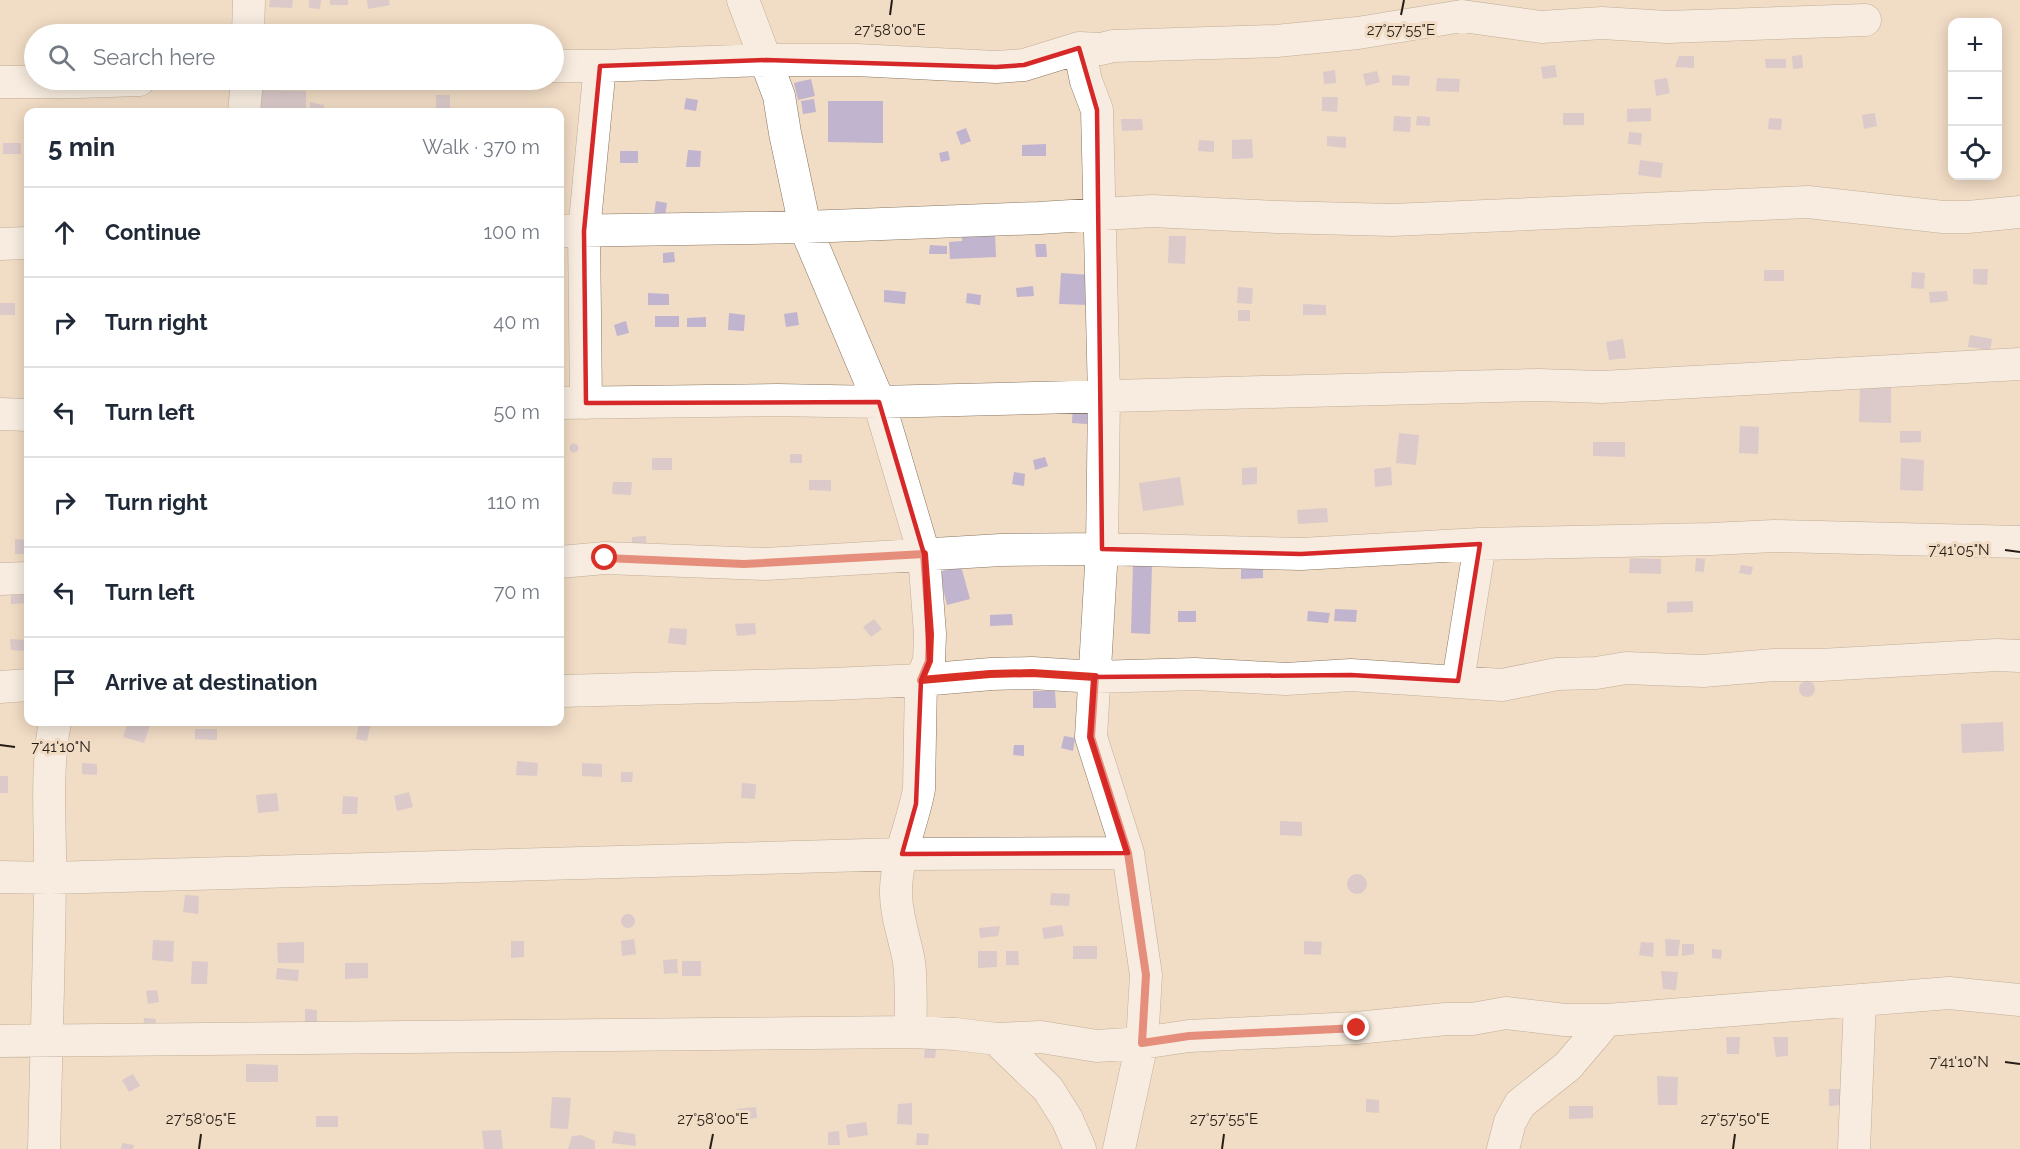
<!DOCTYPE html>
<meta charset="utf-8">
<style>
:root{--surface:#fff;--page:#f6f6f7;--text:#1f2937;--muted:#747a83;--line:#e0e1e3}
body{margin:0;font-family:Raleway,sans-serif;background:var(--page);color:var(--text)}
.controls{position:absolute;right:18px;top:18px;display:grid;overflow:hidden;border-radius:12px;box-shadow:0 3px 15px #0003}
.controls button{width:54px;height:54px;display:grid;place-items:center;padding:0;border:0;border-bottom:2px solid var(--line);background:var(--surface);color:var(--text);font:30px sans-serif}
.stop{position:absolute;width:18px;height:18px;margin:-14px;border:4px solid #d93025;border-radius:50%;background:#fff}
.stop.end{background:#d93025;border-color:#fff;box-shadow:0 2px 6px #0008}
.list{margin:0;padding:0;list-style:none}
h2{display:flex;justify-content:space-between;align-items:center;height:78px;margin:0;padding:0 24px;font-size:26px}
h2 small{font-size:20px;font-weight:400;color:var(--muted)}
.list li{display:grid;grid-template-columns:39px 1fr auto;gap:18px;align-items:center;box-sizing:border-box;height:90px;padding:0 24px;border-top:2px solid var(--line)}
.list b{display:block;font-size:22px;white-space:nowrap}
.list em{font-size:20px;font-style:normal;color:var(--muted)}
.icon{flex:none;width:33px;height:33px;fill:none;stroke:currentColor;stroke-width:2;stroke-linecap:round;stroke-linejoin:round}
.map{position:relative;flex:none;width:2020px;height:1149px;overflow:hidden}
.search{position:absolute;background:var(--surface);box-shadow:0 3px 15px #0003;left:24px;top:24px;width:540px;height:66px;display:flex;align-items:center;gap:15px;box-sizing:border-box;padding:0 21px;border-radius:33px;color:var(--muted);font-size:22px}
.panel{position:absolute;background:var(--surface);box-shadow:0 3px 15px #0003;left:24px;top:108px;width:540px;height:618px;border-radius:12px}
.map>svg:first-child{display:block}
.building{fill:#c0b4ce}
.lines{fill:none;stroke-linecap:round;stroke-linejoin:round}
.minor-casing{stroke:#897662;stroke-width:33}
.minor{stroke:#fff;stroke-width:32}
.route{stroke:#d93025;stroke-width:8}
.marked{fill:none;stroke:#d62828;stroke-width:4.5;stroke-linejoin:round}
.ticks{fill:none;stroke:#261e16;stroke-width:2}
.ticks-label{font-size:15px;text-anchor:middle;fill:#261e16;stroke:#f1dcc5;stroke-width:6;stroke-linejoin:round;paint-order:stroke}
</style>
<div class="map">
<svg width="2020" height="1149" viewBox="0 0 2020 1149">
<rect width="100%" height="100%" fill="#f1dcc5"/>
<path class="building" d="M270,0H293L292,8L269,7Z
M309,0H321L320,9L309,8Z
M330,0H348V5H330Z
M367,0H389L390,5L368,9Z
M1802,55L1803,68L1793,69L1792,56Z
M1679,56H1694V68L1675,67Z
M1765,59H1786V68H1766Z
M1555,65L1557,77L1543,79L1541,67Z
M1335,70L1336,83L1324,84L1323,72Z
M1377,71L1380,82L1366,86L1363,74Z
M1392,75L1410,76L1409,86L1392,85Z
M1437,78L1460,79L1459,92L1436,91Z
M1667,78L1670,93L1656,96L1654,80Z
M811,79L815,96L798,100L794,83Z
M259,90L306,91V112H259Z
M436,95H450V110H436Z
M1322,97H1338L1337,112L1322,111Z
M686,98L698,100L696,111L684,109Z
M814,99L816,112L803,114L801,101Z
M828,101H883V143L828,142Z
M310,102L324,105V112H310Z
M1651,108V121L1627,122V109Z
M1563,113H1584V125H1563Z
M1875,113L1877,126L1864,129L1862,115Z
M1394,116L1411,117L1410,132L1393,131Z
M1417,116L1430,117V126L1416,125Z
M1769,118L1782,119L1781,130L1768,129Z
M1121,119H1142L1143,130L1122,131Z
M966,128L971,141L961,145L956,132Z
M1629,132L1642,133L1641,145L1628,144Z
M1327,136L1346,137V148L1327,146Z
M1252,139L1253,158L1232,159V140Z
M1199,140L1214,141V152L1198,151Z
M3,143H21V154H3Z
M1046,144V156H1022V145Z
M688,150L701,151L700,167H686Z
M620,151H638V163H620Z
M948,151L950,160L941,162L939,153Z
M1640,160L1663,163L1661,178L1638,175Z
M656,201L667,203L665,216L654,214Z
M995,234L996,257L950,259L949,242L962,241V236Z
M1169,236H1186L1185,264L1168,263Z
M1035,244H1046L1047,257H1036Z
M930,245L947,246V254H929Z
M674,252L675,262L663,263V253Z
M1973,269H1988L1987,285L1973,284Z
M1764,270H1784V281H1764Z
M1912,272L1925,273L1924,289L1911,288Z
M1061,273L1091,275L1089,305L1059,304Z
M1033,286L1034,296L1017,297L1016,288Z
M1238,287L1253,288L1252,304L1237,303Z
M884,290L906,292L905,304L884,302Z
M1947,291L1948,301L1930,303L1929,292Z
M648,293L669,294V305H648Z
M967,293L981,295L980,305L966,303Z
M0,303H15V315H0Z
M1303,304L1326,305V315H1303Z
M1238,310H1250V321H1238Z
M797,312L799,325L786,327L784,314Z
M729,313L745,315L744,331L728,330Z
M655,316H679V327H655Z
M706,317V327H687V318Z
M626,321L629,333L617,336L614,325Z
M1970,335L1992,339L1990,350L1968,347Z
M1623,339L1626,358L1609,360L1606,342Z
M1860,386L1891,387V423L1859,422Z
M1073,402L1088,403L1087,424L1072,423Z
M1740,426L1759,427L1758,454L1739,453Z
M1900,431H1921V442L1900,443Z
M1399,433L1419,435L1416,465L1396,463Z
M1593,442H1625V457L1593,456Z
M569.5 448a4.5 4.5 0 1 1 9 0a4.5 4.5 0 1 1-9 0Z
M790,454H802V463H790Z
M1045,457L1048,466L1035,470L1033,460Z
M652,458H672V470H652Z
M1901,458L1924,460L1923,491L1900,490Z
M1257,467V484L1242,485V468Z
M1391,467L1392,485L1375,487L1374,469Z
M1014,472L1025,474L1024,486L1012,484Z
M1180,477L1184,505L1143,511L1139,483Z
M809,480H831V491L809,490Z
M613,482H632L631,495L612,494Z
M1327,508L1328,522L1298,524L1297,510Z
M646,536L647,550L632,551V537Z
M15,539L28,540V554H15Z
M1630,558L1661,559V574L1629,573Z
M1696,558L1705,559L1704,572L1695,571Z
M1133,565H1152L1150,634L1131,633Z
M1741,565L1753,567L1751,575L1739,573Z
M961,566L970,599L947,605L939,572Z
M1263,568V578L1241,579V569Z
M28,592V603L11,604V593Z
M1693,601V612L1667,613V602Z
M1335,609L1357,610L1356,622L1334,621Z
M1178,611H1196V622H1178Z
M1308,611L1330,613L1328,623L1307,621Z
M1012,614L1013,625L990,626V615Z
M874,619L882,629L871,637L863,627Z
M755,623L756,634L737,636L735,624Z
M670,628L687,629L686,645L668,643Z
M10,639L27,640V651L11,650Z
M1799 689a8 8 0 1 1 16 0a8 8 0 1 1-16 0Z
M1033,691H1055L1056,708H1033Z
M128,722H138L150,725L144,743L123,737Z
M359,722H371L367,741L356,739Z
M2003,722L2004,751L1962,753L1961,724Z
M195,729H217V740L195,739Z
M1064,736L1075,738L1073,751L1061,748Z
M1014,745H1024V756L1013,755Z
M517,761L538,763L537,776L516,775Z
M82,763L97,764V775L82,774Z
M582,763L602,764V777L582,776Z
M621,772H633L632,782H621Z
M0,776H8V793H0Z
M742,783L756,784L755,799L741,798Z
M409,792L413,807L397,811L394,796Z
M277,793L279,811L258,813L256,795Z
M343,796L358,797L357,814H342Z
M1280,821L1302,822V836L1280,835Z
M1347 884a10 10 0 1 1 20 0a10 10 0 1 1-20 0Z
M1051,893L1070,894L1069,906L1050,905Z
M185,895L199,896L198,914L183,912Z
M621 921a7 7 0 1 1 14 0a7 7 0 1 1-14 0Z
M1062,925L1064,936L1044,939L1042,928Z
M1000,926L998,936L980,938L979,928Z
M634,939L636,954L622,956L621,941Z
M1665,939L1680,940L1678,956H1666Z
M153,940L174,941L173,962L152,960Z
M511,941H524V957L511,958Z
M1304,941L1322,942L1321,955L1304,954Z
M304,942V963H278L277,943Z
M1641,942L1654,943L1653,957L1639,955Z
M1682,944H1694V954L1682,956Z
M1073,946H1097V959H1073Z
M1712,949L1722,950L1721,959L1712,958Z
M978,951H997V967L978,968Z
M1006,951H1018L1019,965H1006Z
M677,959L678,973L664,974L663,960Z
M192,961L208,962L207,984H191Z
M682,961H701V976H682Z
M345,963H368V978L345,979Z
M277,968L299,970L298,981L276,979Z
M1661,971L1678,972L1676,990L1663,989Z
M157,990L159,1002L148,1004L146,991Z
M305,1009L317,1010V1024L305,1023Z
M144,1018L156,1019L155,1033L143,1031Z
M1726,1037H1740L1739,1054H1727Z
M1773,1037H1788V1056L1776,1057Z
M925,1048L936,1049L935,1058H924Z
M246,1064L278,1065V1082H246Z
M133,1074L140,1086L129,1092L122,1080Z
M1657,1076L1678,1077L1677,1105H1658Z
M1829,1089H1847L1843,1105L1829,1106Z
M552,1097L571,1098L568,1129L550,1128Z
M1366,1099L1379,1100V1113L1366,1112Z
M912,1103V1125L897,1124L898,1104Z
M1569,1106H1593V1118L1569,1119Z
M756,1107L757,1118L739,1120L737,1109Z
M316,1116H338V1127H316Z
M866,1122L868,1135L848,1138L846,1125Z
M501,1130L503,1149H484L482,1131Z
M614,1131L635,1134L636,1146L612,1143Z
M839,1131L840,1145H828V1132Z
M917,1133L929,1134L928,1145H916Z
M581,1135L595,1141V1149H568L572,1136Z
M122,1143L134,1145L133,1149H121Z"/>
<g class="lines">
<defs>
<path id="minor" d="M743,0L779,96L785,133L805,227L879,402L924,554L930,634L929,661L921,680L919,789C913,823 897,855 896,889C895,914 905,938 909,962C912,984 910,1009 911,1032
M248,34L249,0
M1079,48L1086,81L1097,110L1104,396L1102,549L1091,737L1128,853L1146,975L1142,1043L1119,1149
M554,66H600L766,60H856L996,67L1024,65L1079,48L1101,49L1113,46L1276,41L1358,33L1462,16L1541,27L1602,23L1667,27L1865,20
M0,82H78L139,80
M244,112L247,80
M560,231L805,227L1039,218L1152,211L1277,217L1392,220L1808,202L1943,217H1968L2020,212
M0,244L28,243
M560,403L777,400L879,402L1538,385L1602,387L2020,364
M586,403L584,231L600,66
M0,414L28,415
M560,562L605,558L766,564L1001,550L1102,549L1301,554L1480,544L1711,539L1774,536L2020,542
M0,579L28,578
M1458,681L1480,544
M0,687L28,685
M560,691L832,684L921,680L991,674L1032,673L1095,677L1195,674L1286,679L1351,675L1502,685L1557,674L1596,673L1626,668L1703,671L1774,665H1821L1997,655L2020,656
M0,877L50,878L902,854L1128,853
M996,1039L1041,1037L1097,1046L1142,1043L1189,1036L1357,1028L1446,1019H1472L1506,1013L1565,1020H1607
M0,1041L911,1032L956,1034L996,1039L1048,1089L1067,1119L1080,1149
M44,1149C46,1059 49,970 50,880C51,827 45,774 55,722
M1503,1149L1510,1122L1520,1104L1568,1066L1607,1020L1949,993L2020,1000
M1854,1149L1860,1000"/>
</defs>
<use href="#minor" class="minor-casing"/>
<use href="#minor" class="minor"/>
</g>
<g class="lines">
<path class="route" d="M605,558L744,564L924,554L930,634L929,661L921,680L990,674L1032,673L1095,677L1091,737L1128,853L1146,975L1142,1043L1189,1036L1357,1028"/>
</g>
<path d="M0 0H2020V1149H0ZM1079,48L1097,110L1102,549L1301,554L1480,544L1458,681L1351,675L1095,677L1091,737L1128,853L902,854L916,804L921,680L929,661L924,554L879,402L586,403L584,231L600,66L766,60L996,67L1024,65Z" fill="#f1dcc5" fill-opacity=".55" fill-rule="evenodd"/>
<path class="marked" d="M1079,48L1097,110L1102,549L1301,554L1480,544L1458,681L1351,675L1095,677L1091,737L1128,853L902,854L916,804L921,680L929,661L924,554L879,402L586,403L584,231L600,66L766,60L996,67L1024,65Z"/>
<path class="ticks" d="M890,15L892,0M1401,15L1404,0M2005,550L2020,552M0,745L15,747M2005,1062L2020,1064M199,1149L201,1134M710,1149L713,1134M1222,1149L1224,1134M1733,1149L1735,1134"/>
<g class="ticks-label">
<text x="890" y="35">27°58'00"E</text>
<text x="1401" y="35">27°57'55"E</text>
<text x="1959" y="555">7°41'05"N</text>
<text x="61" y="752">7°41'10"N</text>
<text x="1959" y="1067">7°41'10"N</text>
<text x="201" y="1124">27°58'05"E</text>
<text x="713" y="1124">27°58'00"E</text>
<text x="1224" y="1124">27°57'55"E</text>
<text x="1735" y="1124">27°57'50"E</text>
</g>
</svg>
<div class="controls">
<button>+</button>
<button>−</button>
<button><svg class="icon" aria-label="locate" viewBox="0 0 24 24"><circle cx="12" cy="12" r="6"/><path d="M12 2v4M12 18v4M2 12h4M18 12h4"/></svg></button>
</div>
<div class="stop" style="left:605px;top:558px"></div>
<div class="stop end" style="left:1357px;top:1028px"></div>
<div class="search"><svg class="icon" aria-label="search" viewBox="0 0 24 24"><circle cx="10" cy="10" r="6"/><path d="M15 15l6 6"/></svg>Search here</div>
<section class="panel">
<h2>5 min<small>Walk · 370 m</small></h2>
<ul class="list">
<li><svg class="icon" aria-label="ahead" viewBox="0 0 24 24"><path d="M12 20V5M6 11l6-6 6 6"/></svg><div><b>Continue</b></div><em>100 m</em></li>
<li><svg class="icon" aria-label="right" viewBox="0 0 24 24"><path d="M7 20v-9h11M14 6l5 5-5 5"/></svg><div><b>Turn right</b></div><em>40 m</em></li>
<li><svg class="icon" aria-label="left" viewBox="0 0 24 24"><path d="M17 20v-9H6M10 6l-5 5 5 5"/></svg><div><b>Turn left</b></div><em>50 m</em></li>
<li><svg class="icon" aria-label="right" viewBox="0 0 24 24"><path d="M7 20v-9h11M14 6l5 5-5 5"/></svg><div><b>Turn right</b></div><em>110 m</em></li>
<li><svg class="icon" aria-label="left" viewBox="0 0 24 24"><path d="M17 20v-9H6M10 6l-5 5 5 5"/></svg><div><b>Turn left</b></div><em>70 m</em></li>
<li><svg class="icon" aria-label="arrive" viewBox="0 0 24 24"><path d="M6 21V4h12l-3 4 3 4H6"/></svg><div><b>Arrive at destination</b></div></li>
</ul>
</section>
</div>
